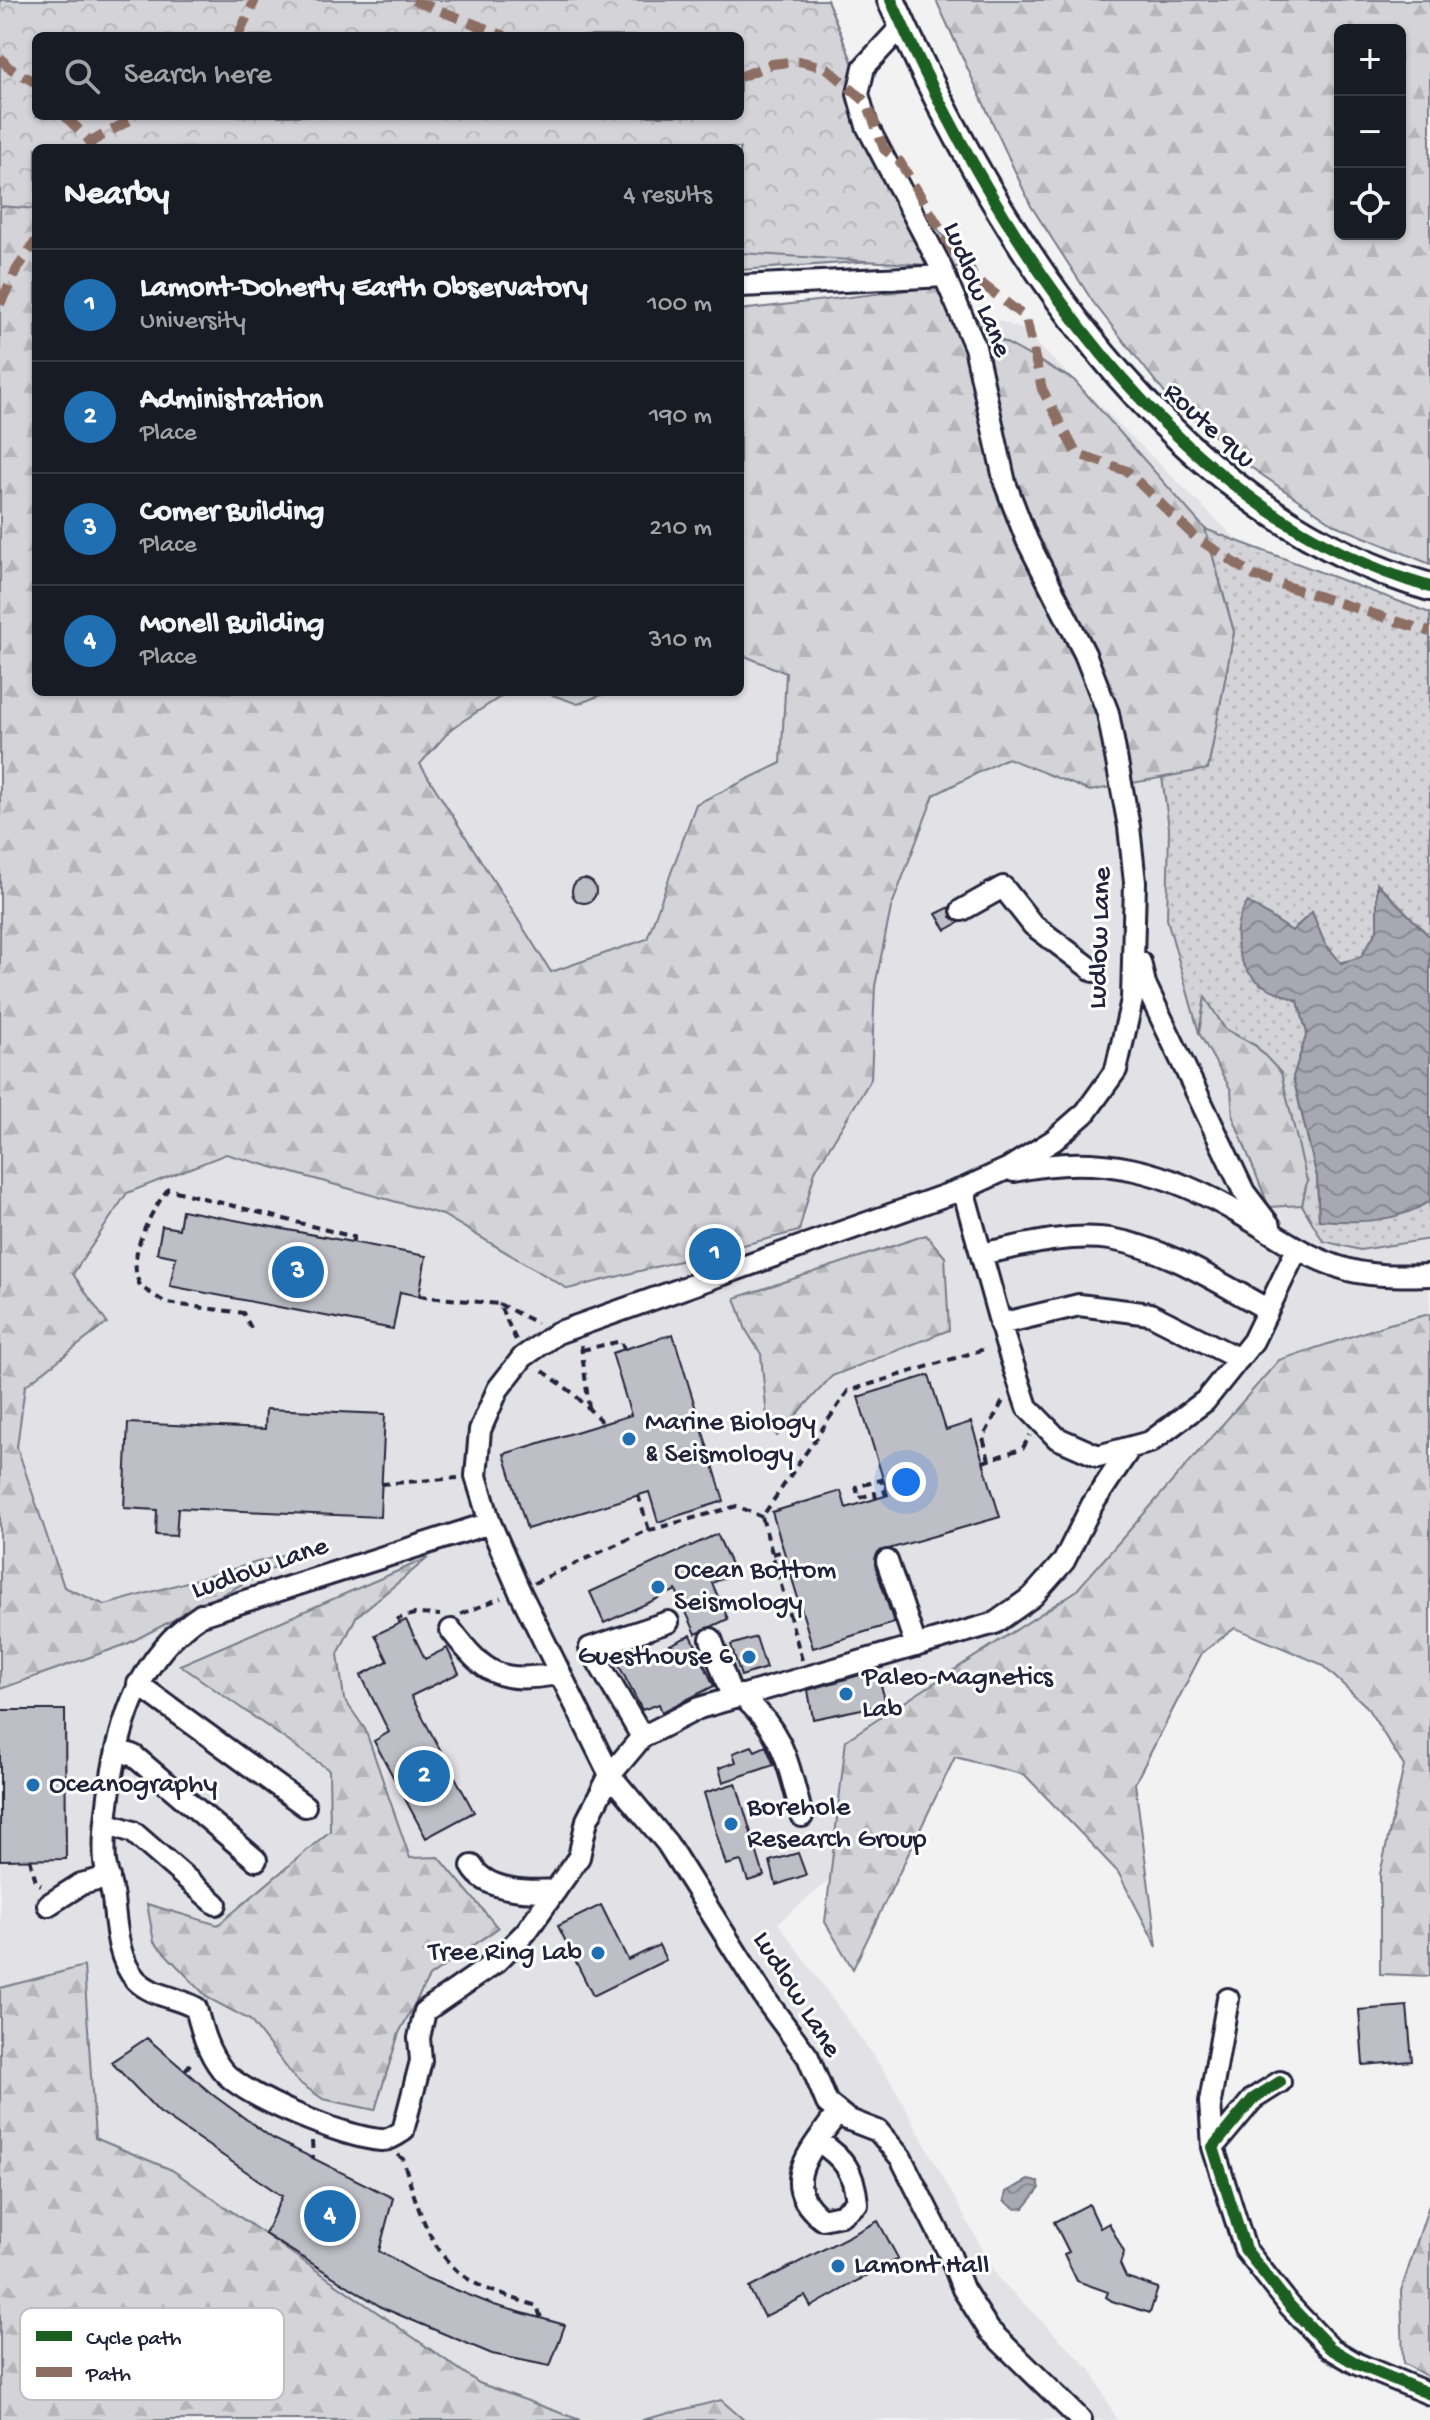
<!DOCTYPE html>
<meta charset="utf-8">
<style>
:root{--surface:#171b24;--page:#20242c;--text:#f1f3f6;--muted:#9ea1a6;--line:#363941;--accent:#1f6fb2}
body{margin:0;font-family:"Gochi Hand",sans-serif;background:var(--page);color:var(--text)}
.controls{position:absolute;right:24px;top:24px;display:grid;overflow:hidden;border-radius:12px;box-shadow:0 2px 6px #0004}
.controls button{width:72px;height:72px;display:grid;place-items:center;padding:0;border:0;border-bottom:2px solid var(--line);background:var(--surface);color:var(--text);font:40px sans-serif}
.you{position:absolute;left:906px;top:1482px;width:28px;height:28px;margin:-20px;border:6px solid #fff;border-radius:50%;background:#1a73e8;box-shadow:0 0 0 12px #1a73e833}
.badge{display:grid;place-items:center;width:52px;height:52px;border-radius:50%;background:var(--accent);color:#fff;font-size:26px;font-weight:700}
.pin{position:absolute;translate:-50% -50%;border:4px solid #fff;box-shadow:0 2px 8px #0006}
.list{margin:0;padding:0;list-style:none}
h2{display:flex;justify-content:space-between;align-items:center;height:104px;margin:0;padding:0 32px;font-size:34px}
h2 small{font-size:26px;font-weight:400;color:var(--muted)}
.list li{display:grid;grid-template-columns:52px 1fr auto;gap:24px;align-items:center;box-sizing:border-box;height:112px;padding:0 32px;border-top:2px solid var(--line)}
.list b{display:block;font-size:30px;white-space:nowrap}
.list p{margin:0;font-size:26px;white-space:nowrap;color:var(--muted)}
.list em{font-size:26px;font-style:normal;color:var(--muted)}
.icon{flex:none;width:44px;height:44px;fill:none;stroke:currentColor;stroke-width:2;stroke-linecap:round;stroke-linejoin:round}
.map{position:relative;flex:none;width:1430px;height:2420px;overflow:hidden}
.search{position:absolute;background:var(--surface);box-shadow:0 2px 6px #0004;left:32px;top:32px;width:712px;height:88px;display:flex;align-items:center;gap:20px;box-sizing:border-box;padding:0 28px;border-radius:12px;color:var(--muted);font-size:30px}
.panel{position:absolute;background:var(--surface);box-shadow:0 2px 6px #0004;left:32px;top:144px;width:712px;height:552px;border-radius:12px}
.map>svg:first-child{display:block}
.built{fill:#e2e2e6}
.grass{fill:url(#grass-dots);stroke:#7a7a8a;stroke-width:2}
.forest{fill:url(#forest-firs);stroke:#7a7a8a;stroke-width:2;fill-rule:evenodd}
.park{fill:url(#park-crowns);stroke:#7a7a8a;stroke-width:2;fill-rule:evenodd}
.water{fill:url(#water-waves);stroke:#727282;stroke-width:2}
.building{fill:#bebec6;stroke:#22223b;stroke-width:2}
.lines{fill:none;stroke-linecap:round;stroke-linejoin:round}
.minor-casing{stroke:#22223b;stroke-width:26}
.major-casing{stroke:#22223b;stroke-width:32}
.path{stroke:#22223b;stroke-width:4;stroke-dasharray:8 6;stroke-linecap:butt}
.minor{stroke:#fff;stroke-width:20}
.major{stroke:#fff;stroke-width:26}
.quiet{stroke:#8d6e63;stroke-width:10;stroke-dasharray:20 10;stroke-linecap:butt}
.cycleway-casing{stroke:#fff;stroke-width:17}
.cycleway{stroke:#1b5e20;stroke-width:12}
.poi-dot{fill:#1f6fb2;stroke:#fff;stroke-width:3}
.labels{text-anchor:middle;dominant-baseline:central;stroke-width:6;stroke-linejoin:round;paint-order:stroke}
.street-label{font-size:28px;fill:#22223b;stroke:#fff}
.poi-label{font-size:28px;fill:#22223b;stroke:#fff;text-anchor:start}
.key{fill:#fff;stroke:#bdbdc4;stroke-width:2}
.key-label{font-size:22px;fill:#22223b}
</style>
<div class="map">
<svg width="1430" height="2420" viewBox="0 0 1430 2420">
<defs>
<pattern id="grass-dots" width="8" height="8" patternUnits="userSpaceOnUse" patternTransform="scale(2)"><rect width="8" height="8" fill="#d3d3d8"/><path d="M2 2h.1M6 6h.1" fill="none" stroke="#b5b5ba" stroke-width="1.8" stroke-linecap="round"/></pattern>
<pattern id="forest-firs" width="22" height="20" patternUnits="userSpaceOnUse" patternTransform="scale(2)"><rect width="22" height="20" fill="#d3d3d8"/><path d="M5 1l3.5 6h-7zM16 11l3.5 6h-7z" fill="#b5b5ba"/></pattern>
<pattern id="park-crowns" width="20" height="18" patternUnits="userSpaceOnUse" patternTransform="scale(2)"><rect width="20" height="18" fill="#d3d3d8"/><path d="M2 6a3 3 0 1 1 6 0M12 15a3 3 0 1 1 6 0" fill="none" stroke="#b5b5ba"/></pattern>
<pattern id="water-waves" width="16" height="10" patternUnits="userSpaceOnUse" patternTransform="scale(2)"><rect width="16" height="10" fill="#a8a8b2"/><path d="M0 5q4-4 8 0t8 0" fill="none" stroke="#888892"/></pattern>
</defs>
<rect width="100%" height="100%" fill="#f2f2f3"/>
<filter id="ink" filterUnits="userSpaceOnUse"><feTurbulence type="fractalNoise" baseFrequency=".0125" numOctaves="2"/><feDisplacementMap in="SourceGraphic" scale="16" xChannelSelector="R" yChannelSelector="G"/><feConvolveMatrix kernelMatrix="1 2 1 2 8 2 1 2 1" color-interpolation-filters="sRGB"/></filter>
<g filter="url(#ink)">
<path class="built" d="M917,290L1022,329L1234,537L1388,647L1430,651V1371L1126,1589L843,1767L848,1864L778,1923L889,2078L998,2278L1091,2370L1117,2420H361L0,2097V1136L426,692H740V344Z"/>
<path class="grass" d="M1205,529L1430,613V937L1378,884L1377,930L1361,957L1340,963L1324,942L1312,912L1292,931L1248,903L1260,984L1298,1001L1307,1033L1293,1077L1317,1177L1319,1220L1430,1201V1239L1360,1250L1323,1241L1302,1205L1307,1181L1256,1046L1225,1029L1205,998L1199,1033L1167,919L1169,828L1162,777L1208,768L1234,632Z"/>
<path class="forest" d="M0,0H827C862,83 904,210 974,268L874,261L740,270V148H36V692H508L452,728L420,764L551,972L647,939L696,804L781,763L786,673L740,654V310L942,286L999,339L1074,380L1205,529L1234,632L1208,769L1090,791L1007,758L934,795L891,908L875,986L871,1079L815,1171L799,1231L568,1289L443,1215L226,1154L127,1193L73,1274L107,1323L25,1386L17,1447L64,1587L105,1605L318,1545L127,1644L0,1689ZM36,36H740V116H36Z
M936,0H1430V564L1335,525L1249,466L1167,396L1093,302L1031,206ZM1340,30H1400V234H1340Z
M544,692H609L578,704Z
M1205,997L1225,1029L1256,1046L1281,1073L1307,1181L1302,1205L1269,1207L1233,1117L1231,1090L1199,1033Z
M926,1235L945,1257L949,1330L832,1376L777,1436L767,1418L761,1354L746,1330L735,1298Z
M1430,1314V1976L1380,1974V1874L1404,1766L1366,1706L1321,1664L1235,1628L1202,1653L1135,1783L1157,1947L1118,1872L1025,1775L955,1757L853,1969L825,1922L846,1740L1076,1591L1279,1360L1389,1324Z
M428,1558L356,1617L338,1654L344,1699L365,1729L410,1858L439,1857L498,1928L429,1977L399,2033L375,2110L323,2099L297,2081L250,2020L208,1998L154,1942L147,1904L218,1925L330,1831L329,1770L180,1665Z
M84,1966L95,2138L172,2170L479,2383L580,2420H0V1988Z
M1430,2202V2378L1403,2363L1401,2291Z
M721,2400L744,2420H642Z"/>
<path class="park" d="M0,0H827C862,83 904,210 974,268L740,253V148H36V209L0,206ZM36,36H740V116H36Z"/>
<path class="water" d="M1377,883L1430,937V1201C1397,1223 1357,1223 1319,1220L1317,1177L1293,1077L1307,1033L1298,1001C1287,996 1274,992 1263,985C1235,968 1228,927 1248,902L1292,931L1312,912L1324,942L1341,963L1361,957L1377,930Z
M1028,2180L1038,2182L1040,2188L1024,2208L1016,2209L1004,2201L1006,2192Z"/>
<path class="building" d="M572 891a12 12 0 1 1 24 0a12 12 0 1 1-24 0Z
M950,907L951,917L960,922L946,930L936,914Z
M182,1210L426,1256L419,1296L400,1292L393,1329L170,1286L176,1257L157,1253L162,1226L179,1229Z
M673,1334L724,1501L658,1522L649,1492L527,1529L504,1454L631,1415L612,1353Z
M929,1375L946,1430L971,1422L1000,1517L878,1552L875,1565L894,1623L813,1648L772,1512L841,1491L846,1508L888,1495L858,1397Z
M266,1409L385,1414L380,1517L178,1508L176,1536L156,1535L157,1510L124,1508L128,1423L265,1429Z
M717,1534L735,1573L712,1583L728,1619L696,1634L676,1590L604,1623L590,1592Z
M406,1620L425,1659L447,1648L459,1673L411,1696L474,1812L426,1838L374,1741L389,1732L361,1675L388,1661L375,1635Z
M691,1635L714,1686L662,1712L659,1704L642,1710L615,1658L642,1645L648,1655Z
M756,1637L766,1668L741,1676L731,1645Z
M877,1670L886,1704L813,1719L808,1690Z
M0,1710H65L66,1859L0,1860Z
M752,1746L755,1751L766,1746L774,1765L723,1782L719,1768L736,1762L733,1753Z
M736,1783L764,1876L748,1881L741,1861L726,1865L704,1793Z
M798,1853L806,1875L776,1885L770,1861Z
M601,1905L628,1960L659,1945L666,1960L593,1996L558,1926Z
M1407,2006L1412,2061L1363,2065L1359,2010Z
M147,2038L213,2095L272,2138L393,2198L379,2251L426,2278L494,2305L565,2325L550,2366L492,2354L383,2308L265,2234L282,2196L159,2112L111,2062Z
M1089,2204L1100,2228L1109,2223L1124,2252L1120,2264L1126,2277L1158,2288L1150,2313L1112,2301L1106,2297L1108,2292L1077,2281L1064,2254L1069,2252L1054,2222Z
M878,2221L898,2258L811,2307L805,2296L764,2317L749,2288Z"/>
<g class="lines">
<defs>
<path id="minor" d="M902,26L864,67L858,94L867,126L939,263L975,347L1005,483L1027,540L1085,654L1108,713L1129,827L1135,882L1132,1000L1116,1070L1086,1112L1054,1140L1009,1168L963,1189L557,1333L523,1357L498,1389L480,1430L476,1476L490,1523L519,1590L610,1775L642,1737L699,1708L995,1623L1033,1596L1064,1561L1092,1505L1130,1448
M740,286L945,276
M962,910L1003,887L1033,925L1094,971
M1140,962L1145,984L1244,1192L1270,1226
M1014,1171C1099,1152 1168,1171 1242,1215C1275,1234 1302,1255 1339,1267C1366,1277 1401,1276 1430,1275
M973,1185L963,1189L1006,1343L1027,1407L1057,1438L1098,1456L1150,1442L1205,1401L1253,1341L1296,1251
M981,1254C1021,1246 1068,1233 1110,1239C1167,1248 1217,1282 1267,1309
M1000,1324L1079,1305L1150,1314L1239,1359
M490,1523L201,1615C140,1655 120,1720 110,1788C107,1813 103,1837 105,1862C107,1874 111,1886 113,1898C116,1924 117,1959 136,1980C153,1997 175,1996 196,2008C202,2031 207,2051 222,2070C244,2097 346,2138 381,2140C388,2141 396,2135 403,2131L421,2061L419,2038L425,2011L496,1962L526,1932L579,1857L587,1820L610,1775L667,1843L768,2003L808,2057L827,2103L847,2119L878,2131L901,2158L950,2255L963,2289L989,2330L1081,2420
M887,1561L916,1646
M451,1630C486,1676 500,1683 558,1674
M711,1639L732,1697
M138,1684L305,1806
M741,1695C785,1734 787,1761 802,1816
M642,1737L590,1648L668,1622
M117,1749L134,1756L256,1860
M106,1823L133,1832L216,1904
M472,1866C486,1892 531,1892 556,1890
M48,1905L81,1884L109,1877
M1280,2082L1253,2099L1213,2147L1245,2249L1290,2306L1330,2348L1357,2364L1430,2394
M818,2141C844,2158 854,2171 857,2203L841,2215L822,2219C776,2183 812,2150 838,2112
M1213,2147L1210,2102L1228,1999"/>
<path id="major" d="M891,0C996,235 1167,512 1430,587"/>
</defs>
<use href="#minor" class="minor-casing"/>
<use href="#major" class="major-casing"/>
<path class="path" d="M419,1296L499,1304L516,1340
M499,1304L537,1323
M251,1328L243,1313L166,1303L141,1287C124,1258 151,1212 168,1189L354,1237L352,1242
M581,1345L589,1408
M582,1350L621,1341L624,1349
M543,1371L573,1393L603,1423
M989,1460L983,1438L1004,1399
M983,1462L1023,1448L1030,1435
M381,1484L458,1478
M638,1495L649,1530
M876,1499L875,1493L859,1498L856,1487L881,1480L886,1496
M772,1554L784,1551
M534,1583L643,1532L737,1506L762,1517
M461,1614L501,1598
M400,1622L398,1619L414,1614L440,1615
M802,1660L762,1517L848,1391L988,1348
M30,1859L36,1882L41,1885
M185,2070L193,2061
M312,2141L313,2158
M398,2155L403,2159C417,2206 432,2266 483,2287C500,2295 519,2300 537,2306L541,2318"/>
<use href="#minor" class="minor"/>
<use href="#major" class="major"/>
<path class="quiet" d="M413,0L505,36
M238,36L255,0
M0,57L8,67L36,83
M740,77L772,64L799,61L827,68L867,103L884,149L900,162L959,260L977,280L1026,318L1042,389L1076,453L1127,471L1195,537L1255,576L1430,632
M65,116L91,142
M90,148L91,142L137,116
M0,304L17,269L36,241"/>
<defs>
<path id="cycleway" d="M891,0C996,235 1167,512 1430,587
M1280,2082L1253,2099L1213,2147L1245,2249L1290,2306L1330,2348L1357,2364L1430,2394"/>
</defs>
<use href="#cycleway" class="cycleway-casing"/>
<use href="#cycleway" class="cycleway"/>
</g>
</g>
<g class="poi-dot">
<circle cx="629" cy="1439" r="8"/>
<circle cx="658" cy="1587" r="8"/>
<circle cx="749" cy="1657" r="8"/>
<circle cx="846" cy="1694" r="8"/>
<circle cx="33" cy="1785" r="8"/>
<circle cx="731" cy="1824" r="8"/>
<circle cx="598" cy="1953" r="8"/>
<circle cx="838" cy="2266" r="8"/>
</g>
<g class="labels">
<g class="street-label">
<text transform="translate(976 290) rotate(68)">Ludlow Lane</text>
<text transform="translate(1208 427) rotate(43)">Route 9W</text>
<text transform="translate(1101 938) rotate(-88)">Ludlow Lane</text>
<text transform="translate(260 1569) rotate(-19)">Ludlow Lane</text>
<text transform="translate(796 1995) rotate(58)">Ludlow Lane</text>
</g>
<g class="poi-label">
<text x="645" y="1423">Marine Biology<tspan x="645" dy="32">&amp; Seismology</tspan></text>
<text x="674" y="1571">Ocean Bottom<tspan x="674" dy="32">Seismology</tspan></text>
<text x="733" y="1657" text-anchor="end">Guesthouse 6</text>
<text x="862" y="1678">Paleo-Magnetics<tspan x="862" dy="32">Lab</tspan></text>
<text x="49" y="1785">Oceanography</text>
<text x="747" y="1808">Borehole<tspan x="747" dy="32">Research Group</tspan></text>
<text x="582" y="1953" text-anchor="end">Tree Ring Lab</text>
<text x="854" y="2266">Lamont Hall</text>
</g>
</g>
<rect x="20" y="2308" width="264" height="92" rx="12" class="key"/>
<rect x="36" y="2331" width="36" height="10" fill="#1b5e20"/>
<rect x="36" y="2367" width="36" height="10" fill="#8d6e63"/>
<g class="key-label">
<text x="86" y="2344">Cycle path</text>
<text x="86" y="2380">Path</text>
</g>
</svg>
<div class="controls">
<button>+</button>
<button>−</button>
<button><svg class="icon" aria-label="locate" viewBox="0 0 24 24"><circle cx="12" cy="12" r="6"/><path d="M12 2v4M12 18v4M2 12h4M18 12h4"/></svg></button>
</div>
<div class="you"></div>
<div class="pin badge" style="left:715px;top:1254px">1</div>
<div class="pin badge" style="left:424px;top:1776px">2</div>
<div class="pin badge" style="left:298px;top:1272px">3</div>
<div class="pin badge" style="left:330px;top:2216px">4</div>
<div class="search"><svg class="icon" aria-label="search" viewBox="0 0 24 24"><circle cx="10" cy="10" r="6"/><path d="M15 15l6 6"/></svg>Search here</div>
<section class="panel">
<h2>Nearby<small>4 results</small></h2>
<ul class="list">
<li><span class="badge">1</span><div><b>Lamont-Doherty Earth Observatory</b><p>University</p></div><em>100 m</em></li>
<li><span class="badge">2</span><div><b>Administration</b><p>Place</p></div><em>190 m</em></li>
<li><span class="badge">3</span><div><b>Comer Building</b><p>Place</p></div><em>210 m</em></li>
<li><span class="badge">4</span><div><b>Monell Building</b><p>Place</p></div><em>310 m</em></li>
</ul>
</section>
</div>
